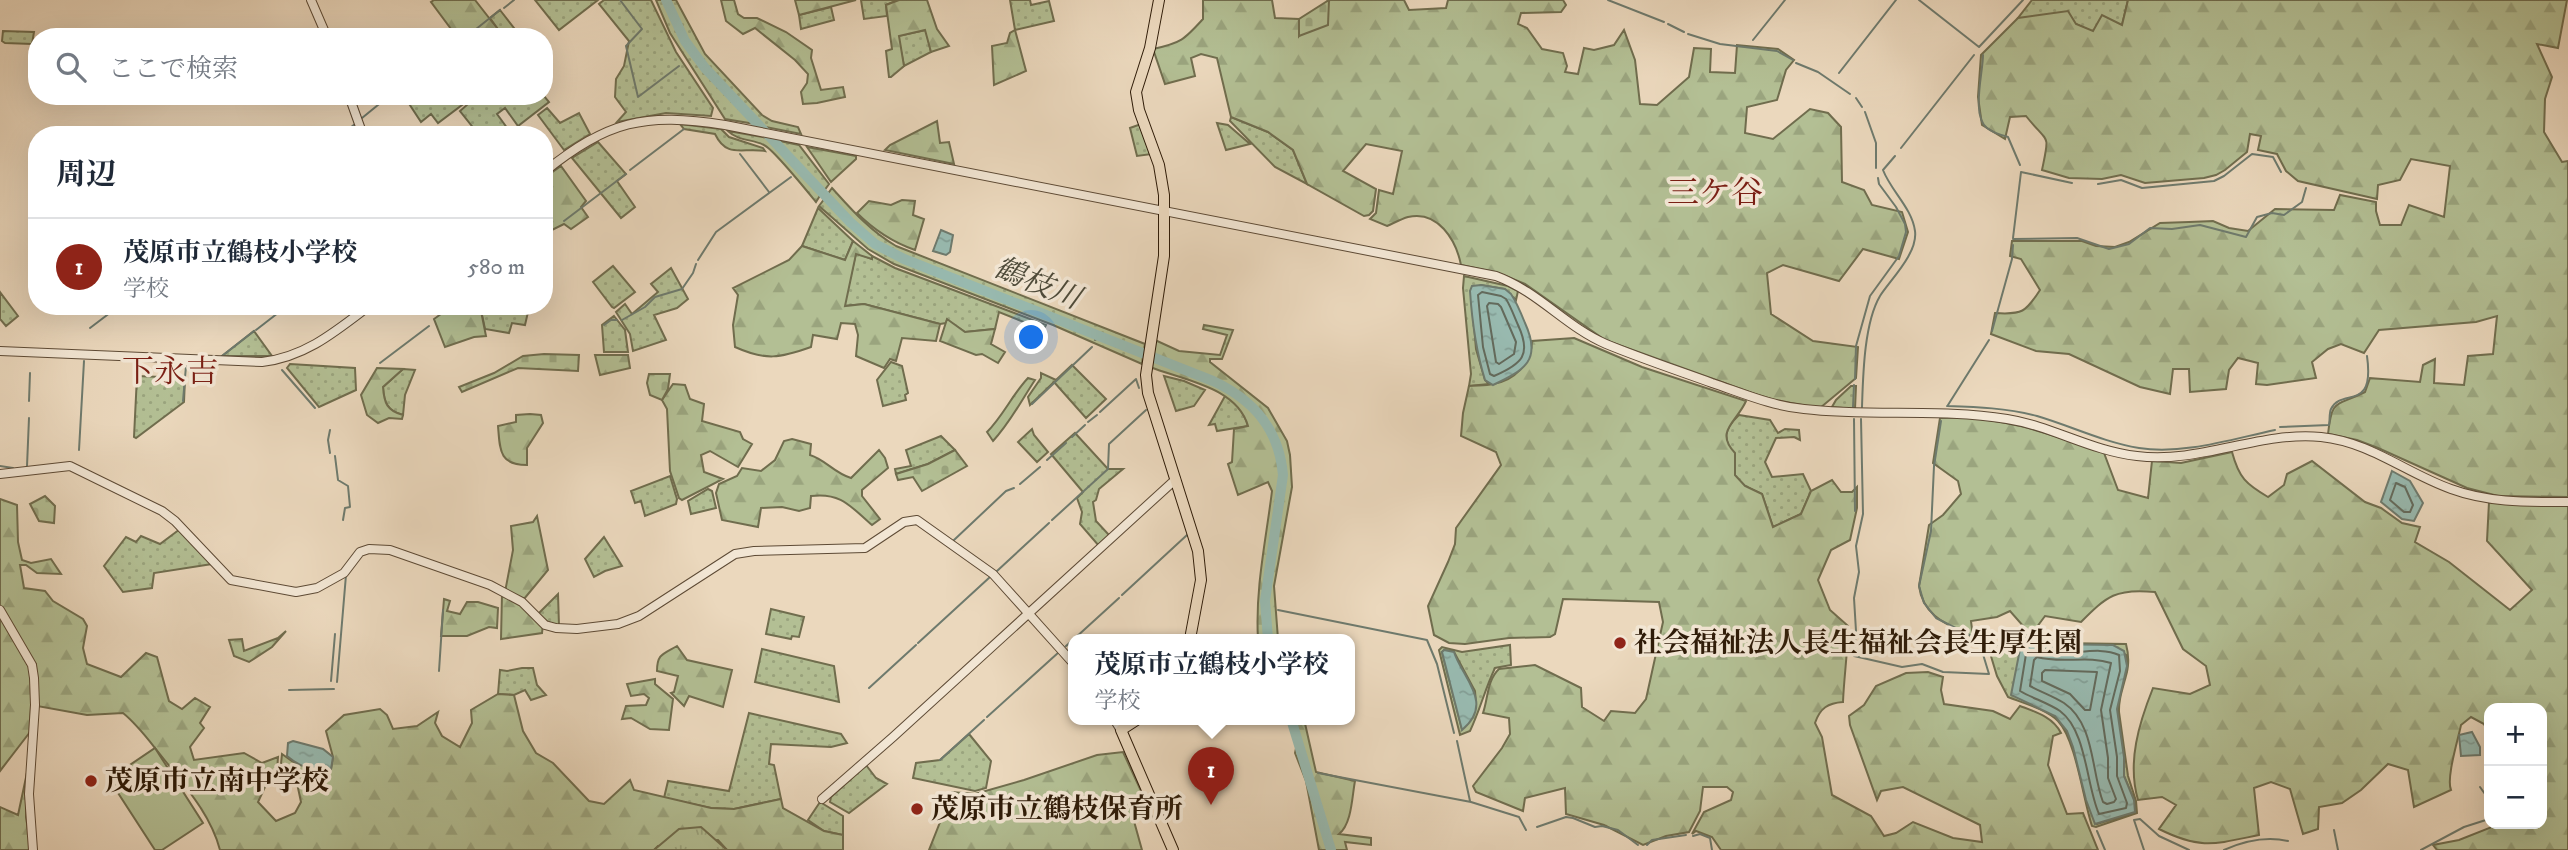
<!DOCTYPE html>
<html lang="ja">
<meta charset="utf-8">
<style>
:root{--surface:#fff;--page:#f2f2f3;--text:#1f2937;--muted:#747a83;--line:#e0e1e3;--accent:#8f2418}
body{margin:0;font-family:"IM FELL DW Pica","Noto Serif JP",serif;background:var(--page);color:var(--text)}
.controls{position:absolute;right:21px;bottom:21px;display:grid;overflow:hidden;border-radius:14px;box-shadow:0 7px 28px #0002}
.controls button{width:63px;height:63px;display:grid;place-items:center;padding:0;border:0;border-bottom:2px solid var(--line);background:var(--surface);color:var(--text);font:35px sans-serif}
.you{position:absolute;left:1032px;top:338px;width:24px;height:24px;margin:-18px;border:5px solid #fff;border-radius:50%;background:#1a73e8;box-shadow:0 0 0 10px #1a73e833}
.badge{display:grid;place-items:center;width:46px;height:46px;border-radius:50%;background:var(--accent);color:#fff;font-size:23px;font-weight:700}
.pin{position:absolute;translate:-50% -58px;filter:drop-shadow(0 2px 4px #0008)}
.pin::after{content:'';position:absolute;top:37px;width:24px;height:21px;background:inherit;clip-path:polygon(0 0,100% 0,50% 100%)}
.popup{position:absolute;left:1068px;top:634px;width:287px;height:91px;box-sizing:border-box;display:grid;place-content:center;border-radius:14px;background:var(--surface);filter:drop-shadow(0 2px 5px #0005);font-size:23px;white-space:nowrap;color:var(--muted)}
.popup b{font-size:26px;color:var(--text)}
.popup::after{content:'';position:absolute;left:50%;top:100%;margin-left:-14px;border:14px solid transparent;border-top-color:var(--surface)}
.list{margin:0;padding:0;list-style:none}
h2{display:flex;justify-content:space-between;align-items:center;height:91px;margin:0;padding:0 28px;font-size:30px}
h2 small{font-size:23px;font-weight:400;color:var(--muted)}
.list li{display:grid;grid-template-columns:46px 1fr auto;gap:21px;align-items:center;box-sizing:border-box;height:98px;padding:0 28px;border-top:2px solid var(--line)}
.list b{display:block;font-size:26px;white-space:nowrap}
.list p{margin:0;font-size:23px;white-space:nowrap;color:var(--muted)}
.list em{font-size:23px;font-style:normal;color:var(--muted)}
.icon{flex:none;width:38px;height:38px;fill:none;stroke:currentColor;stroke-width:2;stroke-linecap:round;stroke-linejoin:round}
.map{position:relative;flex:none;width:2568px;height:850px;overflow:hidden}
.search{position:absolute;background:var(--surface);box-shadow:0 7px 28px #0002;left:28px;top:28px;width:525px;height:77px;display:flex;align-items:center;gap:18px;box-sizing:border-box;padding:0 24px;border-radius:28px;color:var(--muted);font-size:26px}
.panel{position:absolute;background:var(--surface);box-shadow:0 7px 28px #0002;left:28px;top:126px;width:525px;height:189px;border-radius:28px}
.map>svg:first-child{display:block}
.grass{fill:url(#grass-dots);stroke:#706d4e;stroke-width:2;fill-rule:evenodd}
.forest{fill:url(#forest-firs);stroke:#706d4e;stroke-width:2}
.cemetery{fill:url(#cemetery-stones);stroke:#706d4e;stroke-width:2}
.park{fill:url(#park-tufts);stroke:#706d4e;stroke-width:2}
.pitch{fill:#b3bf94;stroke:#706d4e;stroke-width:2}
.water{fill:url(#water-ripples);stroke:#6e7a6d;stroke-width:2}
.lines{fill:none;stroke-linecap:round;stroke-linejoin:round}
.shore{stroke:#636a5c;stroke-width:2}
.stream{stroke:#6e7a6d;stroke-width:2}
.river{stroke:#98bab0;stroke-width:10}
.minor-casing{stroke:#5d4a35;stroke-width:10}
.major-casing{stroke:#2e1b08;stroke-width:12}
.minor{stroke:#f2e6d4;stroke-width:8}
.major{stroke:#ebd8bd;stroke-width:10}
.poi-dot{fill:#8f2418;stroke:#f2e6d4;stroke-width:2.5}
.labels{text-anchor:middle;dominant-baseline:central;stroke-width:7;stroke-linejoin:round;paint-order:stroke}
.poi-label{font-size:28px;font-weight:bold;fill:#2e1b08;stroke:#f2e6d4;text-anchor:start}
.water-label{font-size:30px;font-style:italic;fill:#4e4b3a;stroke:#f2e6d4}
.quarter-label{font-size:32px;fill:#7a1f14;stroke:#f2e6d4}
</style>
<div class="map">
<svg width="2568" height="850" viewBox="0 0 2568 850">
<defs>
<pattern id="grass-dots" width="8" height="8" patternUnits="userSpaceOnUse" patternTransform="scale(1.75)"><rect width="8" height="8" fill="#b3bf94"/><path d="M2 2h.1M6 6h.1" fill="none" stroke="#9aa47e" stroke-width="1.8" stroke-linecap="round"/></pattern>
<pattern id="forest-firs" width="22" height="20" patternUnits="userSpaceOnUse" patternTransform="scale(1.75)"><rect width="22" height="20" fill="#b3bf94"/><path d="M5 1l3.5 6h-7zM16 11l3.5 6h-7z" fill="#9aa47e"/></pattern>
<pattern id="cemetery-stones" width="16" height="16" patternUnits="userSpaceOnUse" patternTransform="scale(1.75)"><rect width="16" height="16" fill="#b3bf94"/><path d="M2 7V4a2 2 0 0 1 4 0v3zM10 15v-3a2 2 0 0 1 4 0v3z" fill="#9aa47e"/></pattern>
<pattern id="park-tufts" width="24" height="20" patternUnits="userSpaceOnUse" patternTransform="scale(1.75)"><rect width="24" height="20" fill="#b3bf94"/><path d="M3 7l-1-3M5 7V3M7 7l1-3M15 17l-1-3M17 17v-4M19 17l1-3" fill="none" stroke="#9aa47e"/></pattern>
<pattern id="water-ripples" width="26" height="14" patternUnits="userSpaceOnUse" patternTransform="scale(1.75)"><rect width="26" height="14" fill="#98bab0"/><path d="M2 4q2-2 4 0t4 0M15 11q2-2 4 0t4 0" fill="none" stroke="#839f96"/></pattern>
</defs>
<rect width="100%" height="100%" fill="#ebd8bd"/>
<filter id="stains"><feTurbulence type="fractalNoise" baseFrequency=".00286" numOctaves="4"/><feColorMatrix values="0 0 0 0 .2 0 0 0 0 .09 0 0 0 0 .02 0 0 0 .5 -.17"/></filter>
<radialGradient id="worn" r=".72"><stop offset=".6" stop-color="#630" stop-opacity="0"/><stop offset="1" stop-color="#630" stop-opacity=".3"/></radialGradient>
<path class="grass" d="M535,0H598L559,30Z
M604,0H651L676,52L713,108L711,116L666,113L617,122L626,112L615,97L616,79L624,66L629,41L599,4Z
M656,0H664L685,45L695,59L755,124L725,119L670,33Z
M668,0H676L705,54L762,115L772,121L798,127L801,134L761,126L698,57L682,32Z
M861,0H895L896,1L886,5L887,16L864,19Z
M1010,0H1030L1031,5L1049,1L1054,21L1015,30Z
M2032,0H2128L2122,25L2093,32L2076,24L2018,18Z
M831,7L834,20L801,29L799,15Z
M500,10L521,37H494L500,32L490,18Z
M926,30L931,52L904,66L898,36Z
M3,31L34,32L32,44L5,43L2,41Z
M404,96H474L438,123L431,114L421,122Z
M477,96H544L549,102L518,126L505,108L497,114L510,132L507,135H479L460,111Z
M547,108L560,123L579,113L590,134L564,150L538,115Z
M1231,117L1268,132L1293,150L1307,184L1275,167L1230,121Z
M1217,123L1228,125L1250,144L1226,150Z
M680,124L721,129L729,137L763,148L765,151C743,147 727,159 715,134L684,129Z
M1141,124L1152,154L1137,156L1130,128Z
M728,131L768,138L821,194L816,202C807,191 773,149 764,145C752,139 738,141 728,131Z
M775,140L799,145L829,184L824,191Z
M598,142L626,174L617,181L635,207L621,218L572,158Z
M832,188C852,210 870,231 896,246L1145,344L1144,352L891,251L858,228L827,195Z
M825,198L867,240L893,256L1143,356L1142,364L1053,325L894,264L868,249L819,206Z
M818,208L853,241L845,260L802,246Z
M856,253L872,259V256L895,268L1046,325L1041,334L1036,333V327L999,312L995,329L965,332L947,320L946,323L940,324L864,304L844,306Z
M613,266L635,292L614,308L612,307L593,282Z
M671,268L688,299L677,308L654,315L666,340L633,351L630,334L616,312L625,304L632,314L658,292L651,284Z
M1464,276L1508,286L1518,291L1516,300L1504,289L1481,285L1471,291L1476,349L1485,380L1489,384L1469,386L1471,374L1463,288Z
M0,292L18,316L6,326L0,319Z
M480,306H535L528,312L525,325L512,323L509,333L485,329Z
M614,316L625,330L628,352H604L602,325Z
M254,331L272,356H222Z
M891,362L902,366L908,393L905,395L906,400L883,406L877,380Z
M290,364L355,368L356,390L319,407L287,368Z
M1072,365L1106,399L1086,418L1054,382L1030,405L1028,397L1041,378V373L1056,380Z
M403,369L415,370L405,395L403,415C387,411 384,402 383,387Z
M137,376L185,378L184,402L136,438L134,437Z
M1164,376L1184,381L1205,390L1194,406L1176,411Z
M1851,386H1856L1855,409L1832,407L1836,400Z
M1225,396C1236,401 1245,415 1248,426L1217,431L1215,424L1209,425Z
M1739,415L1770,420L1778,433L1785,429L1799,430L1800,440L1794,437L1776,438L1765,462L1772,477L1803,474L1811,491L1801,514L1773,527L1762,494L1745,486L1734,475C1739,447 1711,441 1739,415Z
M1032,429L1034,435L1048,452L1037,462L1018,442Z
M1075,433L1108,469H1123L1099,489L1096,500L1093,502L1096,521L1109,535L1099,546L1080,524L1082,512L1077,498L1083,492L1051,454Z
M941,436L955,450L928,464L896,474L895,469L911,466L906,450Z
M670,476L677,499L676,504L645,516L641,501L635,503L631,491Z
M708,489L712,491L716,508L691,514L688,501Z
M180,529L212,564L154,573L152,588L123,592L104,566L126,537L136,542L141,536L160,544Z
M604,537L622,566L605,571L594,577L585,559Z
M558,594L559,626L548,622L538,614Z
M771,609L804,617L799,637L792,636L791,639L766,634Z
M2028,634L2057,643L2126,644C2134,674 2118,685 2119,712L2128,776L2136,801L2137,813L2096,827L2092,826C2083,799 2076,740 2058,721C2046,709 2023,703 2008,697L1997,676L1990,653L1992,650L2009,649L2024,635ZM2028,637C2039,641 2049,645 2061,645C2087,647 2104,638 2126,655L2127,672L2117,709L2124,757V776L2134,800L2135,812L2097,824L2086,800L2073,747L2067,731L2055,716Z
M1510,645L1511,665L1495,668C1485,689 1480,710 1470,731L1460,735L1439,650L1442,647L1462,652ZM1444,650L1454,652L1475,691L1476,703L1462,729L1442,652Z
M762,649L834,666L839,702L755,682Z
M522,668H533L537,685L546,695L531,700L525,690L514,695L498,694L500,670L507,671Z
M749,713L841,734L847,743L831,747L771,744L769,764L774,765L781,799L734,809L711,808L664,798L668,781L729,791Z
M969,734L991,761L986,788L975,791L913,778L916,763L940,760Z
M866,765L876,778L887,784L849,813L830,802L831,797Z
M820,802L843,816V835L824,831L808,820Z"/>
<path class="forest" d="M434,0H475L500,32L494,37H457L431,2Z
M721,0H734L738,14L744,18H757L786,32L812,50L811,58L821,90L843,87L845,97L817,103L803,104L801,92L807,83L808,74L795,60L755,28L743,34L726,21Z
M795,0H856L799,15Z
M899,0H927L937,29L949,46L931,52L925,30L899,36L904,66L891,77H889L886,51L892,49L886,5Z
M1203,0H1272L1275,18L1299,19V36L1329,1L1327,0H1404L1409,10L1446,8L1448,0H1563L1566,5L1561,12L1521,13L1518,24L1527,28L1542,49L1563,53L1567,66L1565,72L1578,74L1584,48L1594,50L1614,45L1624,30L1635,60L1640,104L1657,105L1689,77L1694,48L1711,49L1710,72L1735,73L1737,45L1778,49L1794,60L1786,70L1777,100L1747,107L1745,133L1773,139L1810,109L1828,113L1841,127L1842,182L1864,190L1872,205L1902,212L1908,232L1899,259L1863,249L1839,281L1783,265L1767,273L1771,314L1813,341L1858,347L1856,378L1820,408L1778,401L1755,394L1605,340L1525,284L1498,273L1461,265C1456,240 1438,210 1408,217C1401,219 1394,223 1387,226L1370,219L1376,213L1379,190L1393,194L1402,151L1366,144L1343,171L1376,189L1373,211L1369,215L1364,216L1307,184L1293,150L1268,132L1231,117L1217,58L1201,54L1191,58L1195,76L1165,84L1153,49C1181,43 1184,40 1203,19Z
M2128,0H2567L2558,48L2537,44L2552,77L2545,99L2544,132L2562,162L2568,161V497L2498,496L2467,488L2378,448L2357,440L2328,434C2332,398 2335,407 2365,392L2370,378L2420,382L2423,365L2435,359L2434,383L2464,385L2468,356L2493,354L2497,316L2476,322L2379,330L2364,353L2341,344L2328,349L2312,362L2316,378L2267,385L2256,384L2258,363L2238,358L2229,370L2226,389L2190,392L2189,369H2173L2170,394L2140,387L2069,354L2036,351L1991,334L1995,313C2022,315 2026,312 2040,290L2021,259L2010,256L2012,241H2082L2096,246L2115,247L2129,242L2160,223L2189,222L2213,221L2229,228L2248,231L2275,209L2334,210L2340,195L2376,202V211L2380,225H2401L2409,205L2444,217L2450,166L2411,159L2400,180L2378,185L2377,199L2298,181L2286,171L2277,154L2258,150L2261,136L2250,134L2247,152L2225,170L2216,175L2204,178L2145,183L2121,175L2102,179L2069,178L2042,170C2050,131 2049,145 2026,116L2010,117L2005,139L1982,125L1978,97L1981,55L2018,18L2068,11L2076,24L2093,31L2102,15L2122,25Z
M1015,30L1026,71L994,85L992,46L1007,43L1010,33Z
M937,121L940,143L949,142L954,164L885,150L890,145Z
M807,147L856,156V159L831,182Z
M561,166L586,201L581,207L588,217L571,229L564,224L552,230L544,219V206L548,202L544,193V178Z
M902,200L915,201L913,215L924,219L915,250C892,242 874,230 857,213L869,201L891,205Z
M853,241L872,256V259L856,254L845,306L864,304L940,324L936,341L902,338L896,361L890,359L884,368L856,356L858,335L855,324L841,323L837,339L813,335L811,347C780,358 766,361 735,347L733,325L738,295L733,288L789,260L802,246L845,260Z
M452,306H480L486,336L474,337L445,347L434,319Z
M947,319L965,332L995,329L991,344L1005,352L998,363L982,354L976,355L940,341Z
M1204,325L1233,330L1222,359H1210V362L1268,408L1287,441L1290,455L1292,487L1274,586L1278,639H1258C1255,589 1266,540 1272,491L1268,482L1238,495L1228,464L1232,462L1234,429L1248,426C1237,387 1183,380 1150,367L1155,340L1179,351L1220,355L1227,335L1203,329Z
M1574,338L1642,367L1746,401C1737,422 1714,431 1735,453V475L1745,486L1762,494L1773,527L1801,514L1811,491L1832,480L1841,492H1852L1857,487V508L1850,540L1831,550L1818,580L1830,610L1848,626C1848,651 1844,676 1843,702C1828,703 1820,708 1815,723L1822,737L1832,795L1871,816L1884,836L1896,833L1913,822L1953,838L1982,842L1980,825L1903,787L1881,791L1877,800L1850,725L1849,716L1864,705L1876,686L1906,673L1928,672L1943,677L1941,690L1944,704L1993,711L2010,719L2020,706C2036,712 2053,717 2061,733L2053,736L2048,765L2067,814L2083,813L2098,850H1721L1712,837L1696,831L1692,834L1704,812L1731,800L1733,792L1727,787H1703L1700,811L1689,832L1666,836L1643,845L1604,825L1566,814L1565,788L1525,798L1523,811L1476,792L1473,786L1502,748L1510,734L1509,718L1483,713C1488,699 1487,680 1499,669L1535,665L1581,688L1582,707L1604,721L1611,711L1635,713L1646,699L1663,622L1659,602L1563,599L1555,634L1550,637L1509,638L1465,644L1449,643L1434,635L1428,606L1448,562L1455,544L1456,528L1501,465L1496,452L1461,436L1463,413L1469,386C1477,385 1485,386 1493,384C1514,381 1532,363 1532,341Z
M595,355H628L630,368L600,375Z
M377,368L403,369L383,387C384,403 387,411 403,415L402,419L389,418L378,423L367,415L361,395Z
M1028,378L1035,380C1021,401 1010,423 993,441L987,432C1003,416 1012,395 1028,378Z
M673,384L685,385L690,399L704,404L702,421L740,432L743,439L752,444L738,467L710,451L701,455L704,472L723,479L682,500L679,498L670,471L667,409L662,400Z
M530,414L541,415L543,423L527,448V465C499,465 500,450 498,426L516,422V415Z
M1940,418C1997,414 2051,434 2104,453L2118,490L2148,498L2152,461L2181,463L2232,452C2239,478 2246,484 2268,497L2284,485L2287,474L2312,461L2365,502L2381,508L2402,523L2420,527L2415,542L2449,562L2510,610L2532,590L2487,541L2489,502L2568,506V850H2437L2433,845L2459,840L2492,827L2495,824H2542V708H2489V734L2484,724L2471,717L2461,725C2458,740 2446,778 2451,790L2414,807L2408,770L2388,764L2361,790L2342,803L2319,807L2318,829L2303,834L2290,789L2271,782L2254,788L2259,835C2215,844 2201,850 2159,829L2176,805L2162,797L2138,800C2127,762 2139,723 2153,688L2190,694L2210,685L2206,666L2183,649L2155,592C2116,588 2107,596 2081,622L2045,616L2031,635L2010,611L1997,617L1971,621L1973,637C1949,625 1923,617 1919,586L1929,525L1943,515L1961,494L1958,481L1933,463Z
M792,439L811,444L810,455C826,460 834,473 851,478L879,450L885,458L888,468L862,490V496L880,519L872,525C851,507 841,492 811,496L810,508L799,511L782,507L761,508L758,527L722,520L716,493L719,484L737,476L742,468L761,471L775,460L784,441Z
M0,499L17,505L18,542L22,560L31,563L51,559L61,574L37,573L26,565H20L24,588L45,591L53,601L83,619L87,626L83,648L87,664L121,677L146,653L157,657L169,701L182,709L195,698L210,707L200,723L204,728L190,747L194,760L244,753L262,763L278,757L277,771L271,774L258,802L276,821L295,813L301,802L294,769L281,764L282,754L296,764L331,769L333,757L326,731L344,715L380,709L387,715L393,729L417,726L438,712L435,723L442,736L460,747L472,723L471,710L498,694L514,695L523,731L536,753L553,763L589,801L604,804L630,780L634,790L711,808L734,809L781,799L783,808L824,831L843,835V850H727L718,840L658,846L654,850H220C211,815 185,786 163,758C150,742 139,726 123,713L87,715L37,706L36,664L29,662L32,679L30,732L0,771Z
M537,516L548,570L524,599L505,592L513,550L511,526L533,522Z
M502,594L522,606L543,624L542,633L501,639Z
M444,599L450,601L447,611L460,614L467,602H478L498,608L497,628L489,627L467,636H441Z
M286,631L272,647L249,662L234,656L229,640L242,639L244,651L278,638Z
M677,646L687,660L732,670L723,707L689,696L684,706L671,693L674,692L678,676L657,671C657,654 663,654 677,646Z
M655,679V684L673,699L669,730L650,729L631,718L622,719L626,706L646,705L649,698L644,694L631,696L627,684Z
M1288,719H1304L1316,772L1355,781C1352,796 1352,824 1339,834L1371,838V845L1345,842L1347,850H1319L1306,781L1295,753L1297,744Z
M1123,752L1148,806L1132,814L1142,850H929L952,792L975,794L1024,780L1097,755Z
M28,768L26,817L31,850H0V807L18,815Z"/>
<path class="cemetery" d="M1329,0L1328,25L1299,36V19Z
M544,354L579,355L578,371L518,368L462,392L459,387L494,373L523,356Z
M649,374H670L668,389L662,400L650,395L647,383Z
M955,450L967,466L922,491L913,477L898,480L896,474L928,464Z
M45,496L55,506L54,523L39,521L30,504Z"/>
<path class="park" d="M701,827L727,850H654L679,829Z"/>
<path class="pitch" d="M155,748L203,823L162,850H155L109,779Z"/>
<path class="water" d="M941,230L953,235L950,252L946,255L933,251Z
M1481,285L1505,289L1511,294C1517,303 1521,313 1525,323C1542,360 1525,370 1493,385L1485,380C1476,351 1472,321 1470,291L1472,286Z
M2392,471L2410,481L2423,503L2414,521L2402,519L2381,502Z
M2028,637L2049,644L2113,645L2124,651L2127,666L2117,709L2124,757V776L2134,800L2135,812L2095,824L2086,800L2073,747L2067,731L2055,716L2011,695L2022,639Z
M1444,650L1454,652C1462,678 1495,703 1462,730L1442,652Z
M2472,732L2480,747V755L2461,756L2459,735Z
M293,741L323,749L333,757L331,769C313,771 301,768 287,756L288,743Z"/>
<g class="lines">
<path class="shore" d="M1482,292L1501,296L1506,299C1511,307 1514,316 1518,325C1532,355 1522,364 1494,376L1490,374L1483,347L1478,295Z
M1489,303L1498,304L1501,307L1516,342L1514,354L1499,364L1496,362L1487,306Z
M2396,483L2405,487L2413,505L2410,512H2404L2390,500Z
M2030,645C2041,648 2051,652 2063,653C2080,653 2103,647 2119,655L2120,671L2110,710L2117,757V776L2127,803L2126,808L2099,814C2086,785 2087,731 2060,711C2048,703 2032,698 2020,691L2027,648Z
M2037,657C2061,664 2088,655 2111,663L2101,710L2108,758V778L2116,799L2114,802L2107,804L2103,802C2091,771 2095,724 2064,703C2053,696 2041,692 2030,686L2034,660Z
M2045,670L2097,672L2090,710H2085L2070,694L2042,681V673Z"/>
<path class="stream" d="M620,0L642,29L626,46L638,97L679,66
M1608,0L1664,22
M1919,0L1979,47L2023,0
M504,8L514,0
M1668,24L1684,32
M1688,34L1720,44L1777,51L1793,60
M466,37L500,10
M1753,40L1785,0
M1983,55C1983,73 1971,115 1987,128C1993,133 2001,135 2008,137L2020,165
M1796,63L1818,72L1850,94
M1839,73L1896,0
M1856,98L1862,107
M1865,112L1876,143V168
M362,118L389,96
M341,135L355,124
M1901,148L1974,55
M740,154L769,192
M630,170L684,129
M2098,184L2121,180L2142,188L2214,181L2224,176L2252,154L2273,157L2281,172
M564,221L626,174
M2013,238L2021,172L2072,183
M2013,239L2077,238L2109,249L2129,244L2150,228L2172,229L2200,225L2246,237L2257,217L2272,213L2284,215L2302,202L2306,188
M698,260L716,232L791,177
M622,320L645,307L655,297L682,289L693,273L696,264
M604,325L611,320H617
M90,328L119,306
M256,330L287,306
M1992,331L2012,259L2013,245
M1095,340L1097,335
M222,356L254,331
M380,363L429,326
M282,370L315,408
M1855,379L1856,346L1870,296L1899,256L1906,232L1905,224L1896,207L1879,184L1878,178
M29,401L30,373
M183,401L186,366
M1032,404L1092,347
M1948,405L1989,340
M1947,406C1977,407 2007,408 2037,416C2071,426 2103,442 2139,448C2183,455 2232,439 2275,430
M1853,407L1854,385
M1862,407C1863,376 1864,323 1880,296C1891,279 1918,253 1915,231C1912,208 1891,191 1883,170L1895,156
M1100,412L1136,379L1139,388
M1854,419L1855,511
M1861,419L1863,514L1856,546L1859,572L1854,598L1856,631L1854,656L1902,667L1922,664L1943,672L1989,674L1982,651
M1941,421L1934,466L1931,531L1919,586L1924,603L1936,618L1989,645H2009
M1088,422L1097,415
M2280,427L2329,425C2330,421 2329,413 2331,409C2342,387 2375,413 2367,356
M1072,437L1085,425
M79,450L84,361
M330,453L328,440L330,430
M335,456L338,480L348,486L350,507L345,508L343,520
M1047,460L1066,443
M0,466L13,468
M27,466L29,418
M1020,484L1040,467
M1052,520L1108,469L1109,444L1146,410
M954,540L1006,491L1014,488
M997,571L1049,523
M1122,595L1187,535
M1278,610L1427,640L1437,664L1454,733
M1074,639L1119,598
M918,643L990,577
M1066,646L1073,640
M439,671L443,610
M331,681L335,634
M337,682L346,575
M869,688L916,645
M289,690L334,689
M987,717L1059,652
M1457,741L1470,801
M940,760L984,720
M1318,773L1471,802L1519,817L1526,830
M1537,827L1566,817L1573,818L1595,827L1602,826L1618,830L1638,845
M2334,830L2338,850
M2097,831L2105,850
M1693,836L1700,834L1710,838L1712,850
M1647,845L1652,840L1686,835
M2144,850L2134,820L2140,819L2159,836L2189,850
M2224,850C2244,841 2266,836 2288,841
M2421,850L2464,827L2489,819L2485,794L2480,787"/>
<path class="river" d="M666,0L685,41L705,68L850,222L875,244L904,259L1213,381C1254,400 1279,429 1283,475L1265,601L1268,639
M1291,719L1331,850"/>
<defs>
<path id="minor" d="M311,0L327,37
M349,96L363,135
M544,172C608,121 644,112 725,125L1496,276C1539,292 1566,327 1606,344C1640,358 1676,370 1712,383C1742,393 1772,406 1804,409C1871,417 1940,408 2007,419C2052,426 2091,451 2137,456C2200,464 2259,431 2321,437C2370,442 2406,473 2451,489C2489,503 2529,502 2568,502
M0,351L262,362C305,357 335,332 369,306
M0,474L70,466L162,511L175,521L231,580L296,592L317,588L344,573L360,552L369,549L390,550L490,585L522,602L545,625L556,628L577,629L618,624L639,616L735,554L754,551L865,548L904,522L917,520L993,574L1073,663
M0,610L32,665L34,678L35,705L29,794L33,850
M1114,719L1121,730
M822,799L893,737L1176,479"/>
<path id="major" d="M1159,0L1150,48L1136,92L1139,110L1159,165L1164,195V256L1146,375L1148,393L1198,551L1201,580L1190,639
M1138,719L1121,730L1173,850"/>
</defs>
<use href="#minor" class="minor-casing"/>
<use href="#major" class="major-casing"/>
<use href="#minor" class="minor"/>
<use href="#major" class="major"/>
</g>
<g class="poi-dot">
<circle cx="1620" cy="643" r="7"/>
<circle cx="91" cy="781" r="7"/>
<circle cx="917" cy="809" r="7"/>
</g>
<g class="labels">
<g class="poi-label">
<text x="1634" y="643">社会福祉法人長生福祉会長生厚生園</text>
<text x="105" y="781">茂原市立南中学校</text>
<text x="931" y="809">茂原市立鶴枝保育所</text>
</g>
<g class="water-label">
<text transform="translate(1037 284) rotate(22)">鶴枝川</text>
</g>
<g class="quarter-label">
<text x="1715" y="194">三ケ谷</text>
<text x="170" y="373">下永吉</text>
</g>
</g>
<rect width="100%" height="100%" filter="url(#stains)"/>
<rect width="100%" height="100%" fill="url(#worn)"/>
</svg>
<div class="controls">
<button>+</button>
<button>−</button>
</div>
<div class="you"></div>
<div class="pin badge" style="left:1211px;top:805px">1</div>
<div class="popup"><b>茂原市立鶴枝小学校</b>学校</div>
<div class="search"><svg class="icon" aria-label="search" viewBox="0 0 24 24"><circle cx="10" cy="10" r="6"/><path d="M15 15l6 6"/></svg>ここで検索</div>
<section class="panel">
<h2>周辺<small></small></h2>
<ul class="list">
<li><span class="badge">1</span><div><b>茂原市立鶴枝小学校</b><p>学校</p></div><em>580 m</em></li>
</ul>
</section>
</div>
